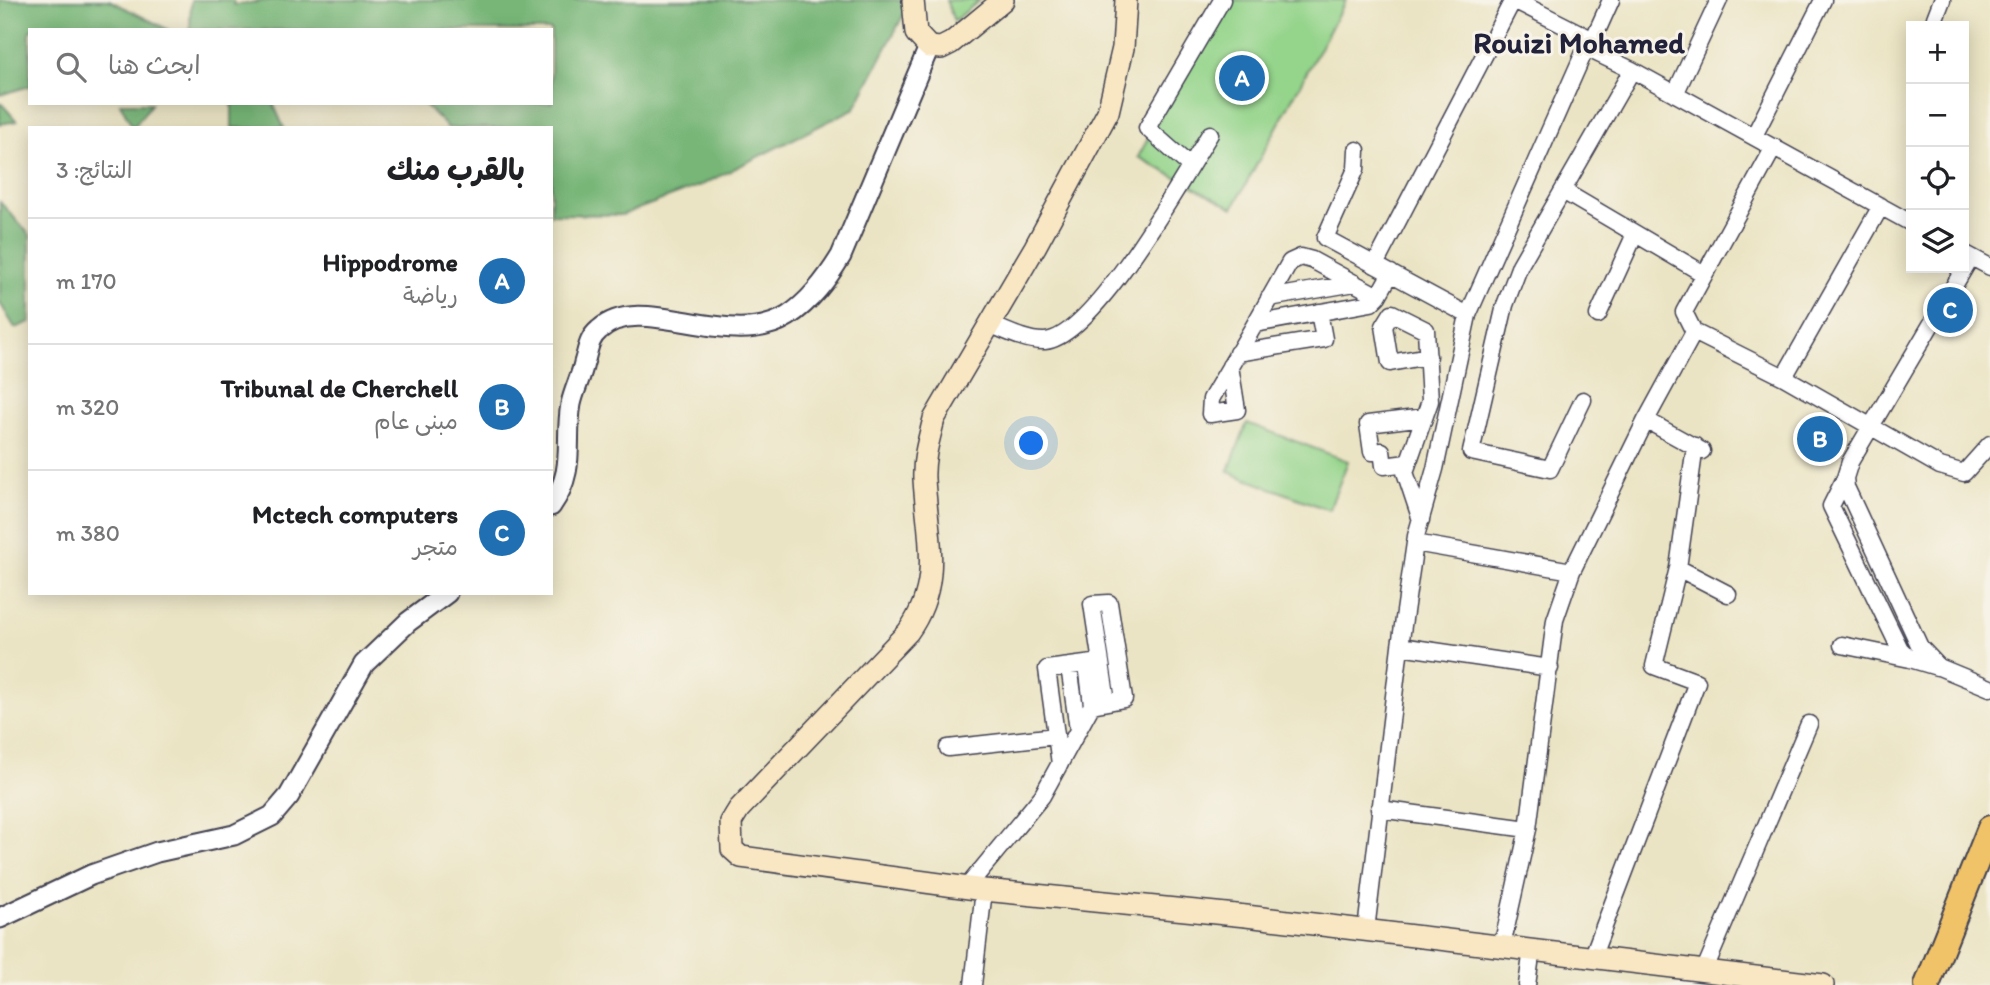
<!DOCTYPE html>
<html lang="ar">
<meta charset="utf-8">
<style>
:root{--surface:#fff;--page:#f2f2f2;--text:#202124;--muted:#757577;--line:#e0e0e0;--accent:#1f6fb2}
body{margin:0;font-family:Itim,"Playpen Sans Arabic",sans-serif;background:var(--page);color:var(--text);direction:rtl}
.controls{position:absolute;right:21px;top:21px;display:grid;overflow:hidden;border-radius:0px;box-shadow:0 4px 18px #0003}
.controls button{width:63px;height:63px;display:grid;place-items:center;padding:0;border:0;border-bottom:2px solid var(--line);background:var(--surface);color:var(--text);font:35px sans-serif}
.you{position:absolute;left:1032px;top:444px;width:24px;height:24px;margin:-18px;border:5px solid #fff;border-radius:50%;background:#1a73e8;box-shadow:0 0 0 10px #1a73e833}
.badge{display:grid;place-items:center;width:46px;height:46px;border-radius:50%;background:var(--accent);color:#fff;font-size:23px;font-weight:700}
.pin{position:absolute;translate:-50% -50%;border:4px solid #fff;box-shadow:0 2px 7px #0006}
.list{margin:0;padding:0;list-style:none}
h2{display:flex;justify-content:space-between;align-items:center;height:91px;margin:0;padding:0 28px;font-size:30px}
h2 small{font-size:23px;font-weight:400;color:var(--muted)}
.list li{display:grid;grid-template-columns:46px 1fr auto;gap:21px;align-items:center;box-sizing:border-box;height:126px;padding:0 28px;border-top:2px solid var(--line)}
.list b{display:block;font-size:26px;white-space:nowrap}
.list p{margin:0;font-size:23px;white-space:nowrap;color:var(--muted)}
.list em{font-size:23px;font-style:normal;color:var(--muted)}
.icon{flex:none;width:38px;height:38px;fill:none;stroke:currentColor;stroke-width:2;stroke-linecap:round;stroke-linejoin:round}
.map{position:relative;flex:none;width:1990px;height:985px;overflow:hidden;direction:ltr}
.search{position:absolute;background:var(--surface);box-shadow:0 4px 18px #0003;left:28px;top:28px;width:525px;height:77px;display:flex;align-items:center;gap:18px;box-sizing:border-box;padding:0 24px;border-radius:0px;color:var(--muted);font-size:26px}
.panel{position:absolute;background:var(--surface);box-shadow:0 4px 18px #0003;left:28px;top:126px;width:525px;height:469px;border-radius:0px;direction:rtl}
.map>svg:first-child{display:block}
.green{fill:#94d48b;stroke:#5b7b63;stroke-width:2}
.forest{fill:#77b677;stroke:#4c6c59;stroke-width:2}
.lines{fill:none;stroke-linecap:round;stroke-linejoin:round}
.minor-casing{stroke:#403f50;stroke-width:19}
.tertiary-casing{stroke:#403f50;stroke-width:23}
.secondary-casing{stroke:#403f50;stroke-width:24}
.primary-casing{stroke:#403f50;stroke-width:28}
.minor{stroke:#fff;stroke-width:16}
.tertiary{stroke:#fff;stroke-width:19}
.secondary{stroke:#f9e7c3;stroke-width:21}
.primary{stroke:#f1c369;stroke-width:24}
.labels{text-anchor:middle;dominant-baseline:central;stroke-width:6;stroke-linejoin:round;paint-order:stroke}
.district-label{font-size:30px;font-weight:bold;fill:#22223b;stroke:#f7f3e8}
</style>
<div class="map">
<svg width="1990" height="985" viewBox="0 0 1990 985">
<rect width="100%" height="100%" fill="#f7f3e8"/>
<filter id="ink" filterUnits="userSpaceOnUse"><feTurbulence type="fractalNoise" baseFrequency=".0143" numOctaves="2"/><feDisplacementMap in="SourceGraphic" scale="14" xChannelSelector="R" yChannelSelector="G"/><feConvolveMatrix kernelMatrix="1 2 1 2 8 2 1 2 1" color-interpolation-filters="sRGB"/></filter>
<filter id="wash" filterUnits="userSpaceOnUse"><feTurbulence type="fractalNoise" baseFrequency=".00686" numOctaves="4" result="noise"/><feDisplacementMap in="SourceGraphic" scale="28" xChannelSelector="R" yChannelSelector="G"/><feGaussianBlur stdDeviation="1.57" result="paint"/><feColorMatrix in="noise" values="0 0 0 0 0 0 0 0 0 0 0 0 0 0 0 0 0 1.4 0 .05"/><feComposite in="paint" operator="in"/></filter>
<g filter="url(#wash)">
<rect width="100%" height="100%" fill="#ebe4c4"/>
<path class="green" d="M946,0H980L954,21Z
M1223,0H1346L1233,208L1138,157Z
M1247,423L1348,461L1329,510L1228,472Z"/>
<path class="forest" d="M0,0H109L169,30H30V86L0,95Z
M191,0H233L234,5L272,0H901L905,12L855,108L704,184L622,215L551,214V128H448L423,103H551V30H190Z
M0,102L17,121L0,124Z
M120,103H152L133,128Z
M232,103H273L284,128H232Z
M0,202L30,235V322L15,328L0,303Z"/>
</g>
<g filter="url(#ink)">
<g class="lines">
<defs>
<path id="minor" d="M1514,0L1593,40
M1935,18L1942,0
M1586,48L1632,70L1911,223
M1675,94L1719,0
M1754,136L1823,0
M1774,147L1684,312L1694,332L1784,377L1940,466L1964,473L1990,444
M1357,150L1356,169L1325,238L1468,315
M1190,166L1147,128L1222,0
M1563,191L1704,274
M1964,253L1990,267
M1971,257L1850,462L1845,478L1846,487L1920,647L1939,667L1990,688
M1375,265L1513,0
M1269,298L1355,283
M1598,315L1635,234
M989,324C1004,330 1027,342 1045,341C1094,337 1183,177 1210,134
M1255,324L1290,262L1301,257L1312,260L1378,296
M1237,353L1324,339L1319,312
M1230,366L1237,410L1210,414L1211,399L1255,324L1371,303L1378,296L1391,273
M1784,377L1881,206
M1583,400L1550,469L1471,452L1505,305L1520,265L1632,70
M1646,420L1702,451
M1407,463L1384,466L1382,451L1372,452L1368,424L1424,417
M1845,478L1831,506L1900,649L1910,659L1937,667
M1421,520L1405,472L1430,401L1426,330L1392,313L1384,326L1390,363L1428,356
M1415,543L1572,571
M1678,568L1728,594
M1842,645L1910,659
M1400,646L1550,668
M1087,664L1092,705
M1069,666L1078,730
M948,748L1056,736
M1060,764L1047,669L1101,662
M1379,809L1528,829
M967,887L1042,796L1092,705L1124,699L1109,603L1092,604L1107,702
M1366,930L1400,646L1416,536L1435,469L1468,315L1586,48L1593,40L1611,0
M1502,946L1528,829L1555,620L1572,571L1646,420L1694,332
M1592,958L1697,682L1654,666L1678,568L1695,446
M1705,969L1809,724
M973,985L984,890
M1527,985L1532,949"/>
<path id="tertiary" d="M551,506C577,469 564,442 571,404C574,390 581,377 584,363C588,351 588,339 599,330C641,290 729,353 788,316C811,301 827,279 841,256L929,47
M0,918L91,875L157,852L234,835L272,816L289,796L364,664L408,622L447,593"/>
<path id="secondary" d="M913,0L916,33L929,47L941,48L951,43L1003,0
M1126,0L1123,48L1108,112L1035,247L934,419C929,439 923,458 924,479C927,535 944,582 908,632L739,809L731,822L732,849L741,857L984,890L1246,916L1823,985"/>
<path id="primary" d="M1927,985L1990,828"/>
</defs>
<use href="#minor" class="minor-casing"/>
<use href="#tertiary" class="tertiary-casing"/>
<use href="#secondary" class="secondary-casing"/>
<use href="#primary" class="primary-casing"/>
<use href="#minor" class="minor"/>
<use href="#tertiary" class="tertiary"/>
<use href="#secondary" class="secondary"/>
<use href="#primary" class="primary"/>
</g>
</g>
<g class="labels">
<g class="district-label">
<text x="1579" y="42">Rouizi Mohamed</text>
</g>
</g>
</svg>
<div class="controls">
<button>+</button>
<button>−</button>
<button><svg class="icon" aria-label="locate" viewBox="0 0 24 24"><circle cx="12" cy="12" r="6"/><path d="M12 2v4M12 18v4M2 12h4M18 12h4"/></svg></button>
<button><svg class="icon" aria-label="layers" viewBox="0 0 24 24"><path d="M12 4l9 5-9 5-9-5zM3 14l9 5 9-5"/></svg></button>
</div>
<div class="you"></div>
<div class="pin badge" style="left:1242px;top:78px">A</div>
<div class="pin badge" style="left:1820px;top:439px">B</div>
<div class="pin badge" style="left:1950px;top:310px">C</div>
<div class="search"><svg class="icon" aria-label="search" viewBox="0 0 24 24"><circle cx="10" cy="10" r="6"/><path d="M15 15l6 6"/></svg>ابحث هنا</div>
<section class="panel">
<h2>بالقرب منك<small>النتائج: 3</small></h2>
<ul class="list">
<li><span class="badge">A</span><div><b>Hippodrome</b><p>رياضة</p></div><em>170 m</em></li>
<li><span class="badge">B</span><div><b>Tribunal de Cherchell</b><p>مبنى عام</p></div><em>320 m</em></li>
<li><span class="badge">C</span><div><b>Mctech computers</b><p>متجر</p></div><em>380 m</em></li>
</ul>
</section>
</div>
